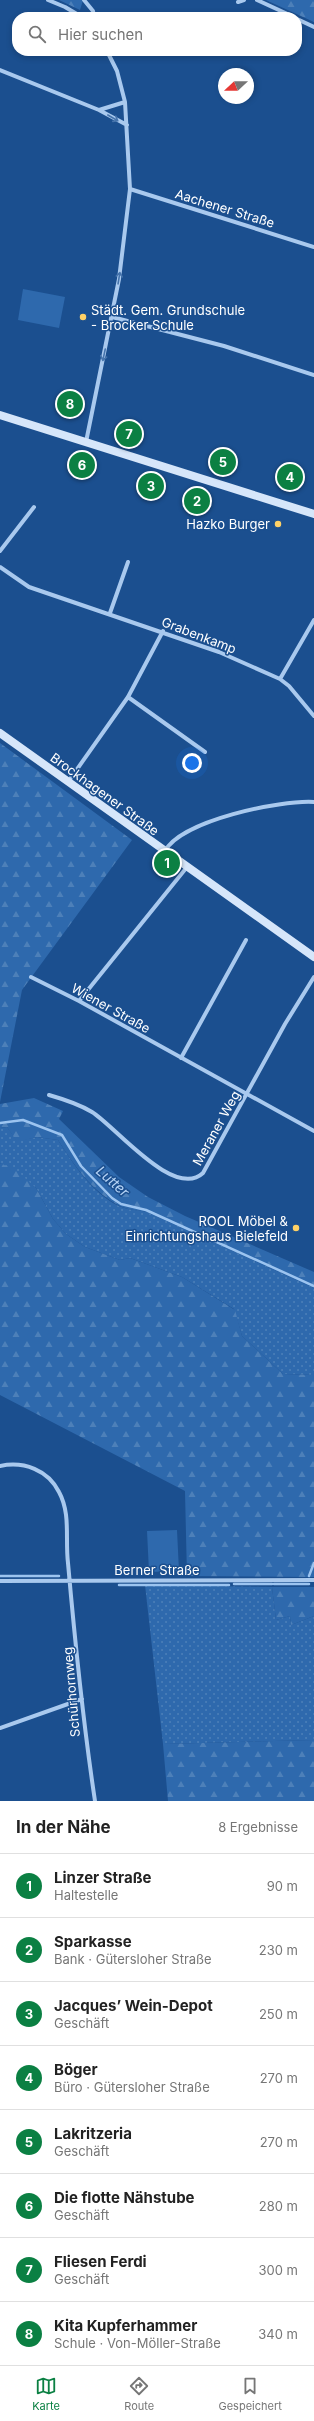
<!DOCTYPE html>
<html lang="de">
<meta charset="utf-8">
<style>
:root{--surface:#fff;--page:#f6f6f6;--text:#222;--muted:#767676;--line:#e0e0e0;--accent:#0b8043}
body{margin:0;font-family:Inter,sans-serif;background:var(--page);color:var(--text)}
.compass{position:absolute;left:218px;top:68px;width:36px;height:36px;border-radius:50%;background:var(--surface);box-shadow:0 2px 6px #0003;rotate:248deg}
.you{position:absolute;left:192px;top:763px;width:14px;height:14px;margin:-10px;border:3px solid #fff;border-radius:50%;background:#1a73e8;box-shadow:0 0 0 6px #1a73e833}
.badge{display:grid;place-items:center;width:26px;height:26px;border-radius:50%;background:var(--accent);color:#fff;font-size:13px;font-weight:700}
.pin{position:absolute;translate:-50% -50%;border:2px solid #fff;box-shadow:0 1px 4px #0006}
.list{margin:0;padding:0;list-style:none}
h2{display:flex;justify-content:space-between;align-items:center;height:52px;margin:0;padding:0 16px;font-size:17px}
h2 small{font-size:13px;font-weight:400;color:var(--muted)}
.list li{display:grid;grid-template-columns:26px 1fr auto;gap:12px;align-items:center;box-sizing:border-box;height:64px;padding:0 16px;border-top:1px solid var(--line)}
.list b{display:block;font-size:15px;white-space:nowrap}
.list p{margin:0;font-size:13px;white-space:nowrap;color:var(--muted)}
.list em{font-size:13px;font-style:normal;color:var(--muted)}
.icon{flex:none;width:22px;height:22px;fill:none;stroke:currentColor;stroke-width:2;stroke-linecap:round;stroke-linejoin:round}
.map{position:relative;flex:none;width:314px;height:1801px;overflow:hidden}
.search{position:absolute;background:var(--surface);box-shadow:0 2px 6px #0003;left:12px;right:12px;top:12px;height:44px;display:flex;align-items:center;gap:10px;box-sizing:border-box;padding:0 14px;border-radius:16px;color:var(--muted);font-size:15px}
.sheet{height:564px;background:var(--surface)}
nav{display:flex;justify-content:space-around;align-items:center;box-sizing:border-box;height:56px;border-top:1px solid var(--line);background:var(--surface);font-size:11px;color:var(--muted)}
nav a{display:grid;justify-items:center;gap:2px}
nav .on{color:var(--accent)}
.map>svg:first-child{display:block}
.grass{fill:url(#grass-dots)}
.forest{fill:url(#forest-firs)}
.garden{fill:#2e69ad}
.lines{fill:none;stroke-linecap:round;stroke-linejoin:round}
.stream{stroke:#9cc4f0;stroke-width:2.5}
.street{stroke:#a9c9ee;stroke-width:4}
.secondary{stroke:#d6e6fa;stroke-width:8}
.oneway{stroke:#4674ac}
.poi-dot{fill:#ffd166;stroke:#1b4f8f;stroke-width:1.5}
.labels{text-anchor:middle;dominant-baseline:central;stroke-width:3;stroke-linejoin:round;paint-order:stroke}
.street-label{font-size:13px;fill:#fff;stroke:#1b4f8f}
.poi-label{font-size:13px;fill:#fff;stroke:#1b4f8f;text-anchor:end}
.water-label{font-size:14px;font-style:italic;fill:#b5d3f5;stroke:#1b4f8f}
</style>
<div class="map">
<svg width="314" height="1801" viewBox="0 0 314 1801">
<defs>
<pattern id="grass-dots" width="8" height="8" patternUnits="userSpaceOnUse"><rect width="8" height="8" fill="#2e69ad"/><path d="M2 2h.1M6 6h.1" fill="none" stroke="#4d80b9" stroke-width="1.8" stroke-linecap="round"/></pattern>
<pattern id="forest-firs" width="22" height="20" patternUnits="userSpaceOnUse"><rect width="22" height="20" fill="#2e69ad"/><path d="M5 1l3.5 6h-7zM16 11l3.5 6h-7z" fill="#4d80b9"/></pattern>
</defs>
<rect width="100%" height="100%" fill="#1b4f8f"/>
<path class="grass" d="M7,1127L17,1141L37,1137L58,1140C74,1165 92,1193 119,1206C127,1210 138,1210 147,1212L314,1288V1375L283,1374L242,1336L234,1309L182,1277L130,1258L120,1260L85,1247L66,1234L53,1219L36,1188L0,1163V1128Z
M145,1585L272,1587L276,1620L290,1616L291,1625L314,1616V1740L163,1744Z"/>
<path class="forest" d="M59,0H83L80,10Z
M266,0H314V22L268,1Z
M0,743L132,840L22,990L0,1102Z
M34,1098L63,1111L59,1119L119,1177L148,1197L185,1216L314,1272V1288L147,1212C138,1210 127,1210 120,1206C92,1192 74,1165 58,1140L37,1137L17,1142L7,1127L0,1128V1104Z
M0,1163L17,1171L36,1188L53,1219L66,1234L85,1247L120,1260L130,1258L182,1277L235,1310L242,1336L283,1374L314,1375V1577L187,1576L185,1491L0,1395Z
M272,1587H314V1616L291,1625L290,1616L276,1620Z
M314,1740V1801H168L163,1744Z"/>
<path class="garden" d="M23,289L65,297L59,328L18,320Z
M177,1530L179,1571L149,1572L147,1531Z"/>
<g class="lines">
<path class="stream" d="M0,1123L23,1120L62,1135L81,1166L112,1198L121,1204L146,1210L314,1286
M0,1576H59
M309,1576L314,1563
M234,1584H272
M274,1584H309
M119,1585H229"/>
<path class="street" d="M48,0L65,7L82,17
M84,0L93,11L94,17
M257,0L294,17
M238,2L244,0
M297,19L314,27
M0,70L99,110L127,125
M99,110L125,102
M130,189L314,247
M112,317L224,346L314,375
M86,442L119,279L130,189L125,102L117,71L107,51
M0,551L34,507
M0,567L29,587L219,652L280,679L289,686L314,716
M110,613L128,562
M280,679L314,620
M128,697L205,752
M68,782L128,697L163,631
M165,851C182,820 280,800 314,802
M31,977L79,1001L314,1131
M79,1001L187,867
M181,1058L246,940
M49,1095C63,1099 79,1104 92,1112C115,1126 174,1200 203,1173L285,1024L314,977
M0,1466C24,1461 48,1470 59,1492C71,1514 65,1539 68,1563C75,1642 83,1722 95,1801
M0,1581L314,1580
M0,1728L82,1699"/>
<path class="secondary" d="M0,415L314,514
M0,733L314,957"/>
</g>
<defs><path id="oneway-shaft" d="M-6 0H5M1.5-3L5.5 0L1.5 3" fill="none" stroke-width="1.6" stroke-linecap="round" stroke-linejoin="round"/></defs>
<g class="oneway">
<use href="#oneway-shaft" transform="translate(113 118) rotate(30)"/>
<use href="#oneway-shaft" transform="translate(119 278) rotate(-81)"/>
<use href="#oneway-shaft" transform="translate(104 355) rotate(102)"/>
</g>
<g class="poi-dot">
<circle cx="83" cy="317" r="4"/>
<circle cx="278" cy="524" r="4"/>
<circle cx="296" cy="1228" r="4"/>
</g>
<g class="labels">
<g class="street-label">
<text transform="translate(225 208) rotate(17)">Aachener Straße</text>
<text transform="translate(199 635) rotate(21)">Grabenkamp</text>
<text transform="translate(105 794) rotate(36)">Brockhagener Straße</text>
<text transform="translate(111 1008) rotate(29)">Wiener Straße</text>
<text transform="translate(216 1128) rotate(-61)">Meraner Weg</text>
<text x="157" y="1570">Berner Straße</text>
<text transform="translate(71 1692) rotate(-95)">Schürhornweg</text>
</g>
<g class="poi-label">
<text x="91" y="310" text-anchor="start">Städt. Gem. Grundschule<tspan x="91" dy="15">- Brocker Schule</tspan></text>
<text x="270" y="524">Hazko Burger</text>
<text x="288" y="1221">ROOL Möbel &amp;<tspan x="288" dy="15">Einrichtungshaus Bielefeld</tspan></text>
</g>
<g class="water-label">
<text transform="translate(113 1181) rotate(41)">Lutter</text>
</g>
</g>
</svg>
<svg class="compass" viewBox="-18 -18 36 36"><path d="M0-13l5 13h-10z" fill="#e53935"/><path d="M0 13l5-13h-10z" fill="#767676"/></svg>
<div class="you"></div>
<div class="pin badge" style="left:167px;top:863px">1</div>
<div class="pin badge" style="left:197px;top:501px">2</div>
<div class="pin badge" style="left:151px;top:486px">3</div>
<div class="pin badge" style="left:290px;top:477px">4</div>
<div class="pin badge" style="left:223px;top:462px">5</div>
<div class="pin badge" style="left:82px;top:465px">6</div>
<div class="pin badge" style="left:129px;top:434px">7</div>
<div class="pin badge" style="left:70px;top:404px">8</div>
<div class="search"><svg class="icon" aria-label="search" viewBox="0 0 24 24"><circle cx="10" cy="10" r="6"/><path d="M15 15l6 6"/></svg>Hier suchen</div>
</div>
<section class="sheet">
<h2>In der Nähe<small>8 Ergebnisse</small></h2>
<ul class="list">
<li><span class="badge">1</span><div><b>Linzer Straße</b><p>Haltestelle</p></div><em>90 m</em></li>
<li><span class="badge">2</span><div><b>Sparkasse</b><p>Bank · Gütersloher Straße</p></div><em>230 m</em></li>
<li><span class="badge">3</span><div><b>Jacques’ Wein-Depot</b><p>Geschäft</p></div><em>250 m</em></li>
<li><span class="badge">4</span><div><b>Böger</b><p>Büro · Gütersloher Straße</p></div><em>270 m</em></li>
<li><span class="badge">5</span><div><b>Lakritzeria</b><p>Geschäft</p></div><em>270 m</em></li>
<li><span class="badge">6</span><div><b>Die flotte Nähstube</b><p>Geschäft</p></div><em>280 m</em></li>
<li><span class="badge">7</span><div><b>Fliesen Ferdi</b><p>Geschäft</p></div><em>300 m</em></li>
<li><span class="badge">8</span><div><b>Kita Kupferhammer</b><p>Schule · Von-Möller-Straße</p></div><em>340 m</em></li>
</ul>
</section>
<nav>
<a class="on"><svg class="icon" aria-label="map" viewBox="0 0 24 24"><path d="M3 6l6-2 6 2 6-2v14l-6 2-6-2-6 2zM9 4v14M15 6v14"/></svg>Karte</a>
<a><svg class="icon" aria-label="directions" viewBox="0 0 24 24"><path d="M12 3l9 9-9 9-9-9zM9 14v-3h6M13 9l2 2-2 2"/></svg>Route</a>
<a><svg class="icon" aria-label="saved" viewBox="0 0 24 24"><path d="M7 4h10v16l-5-4-5 4z"/></svg>Gespeichert</a>
</nav>
